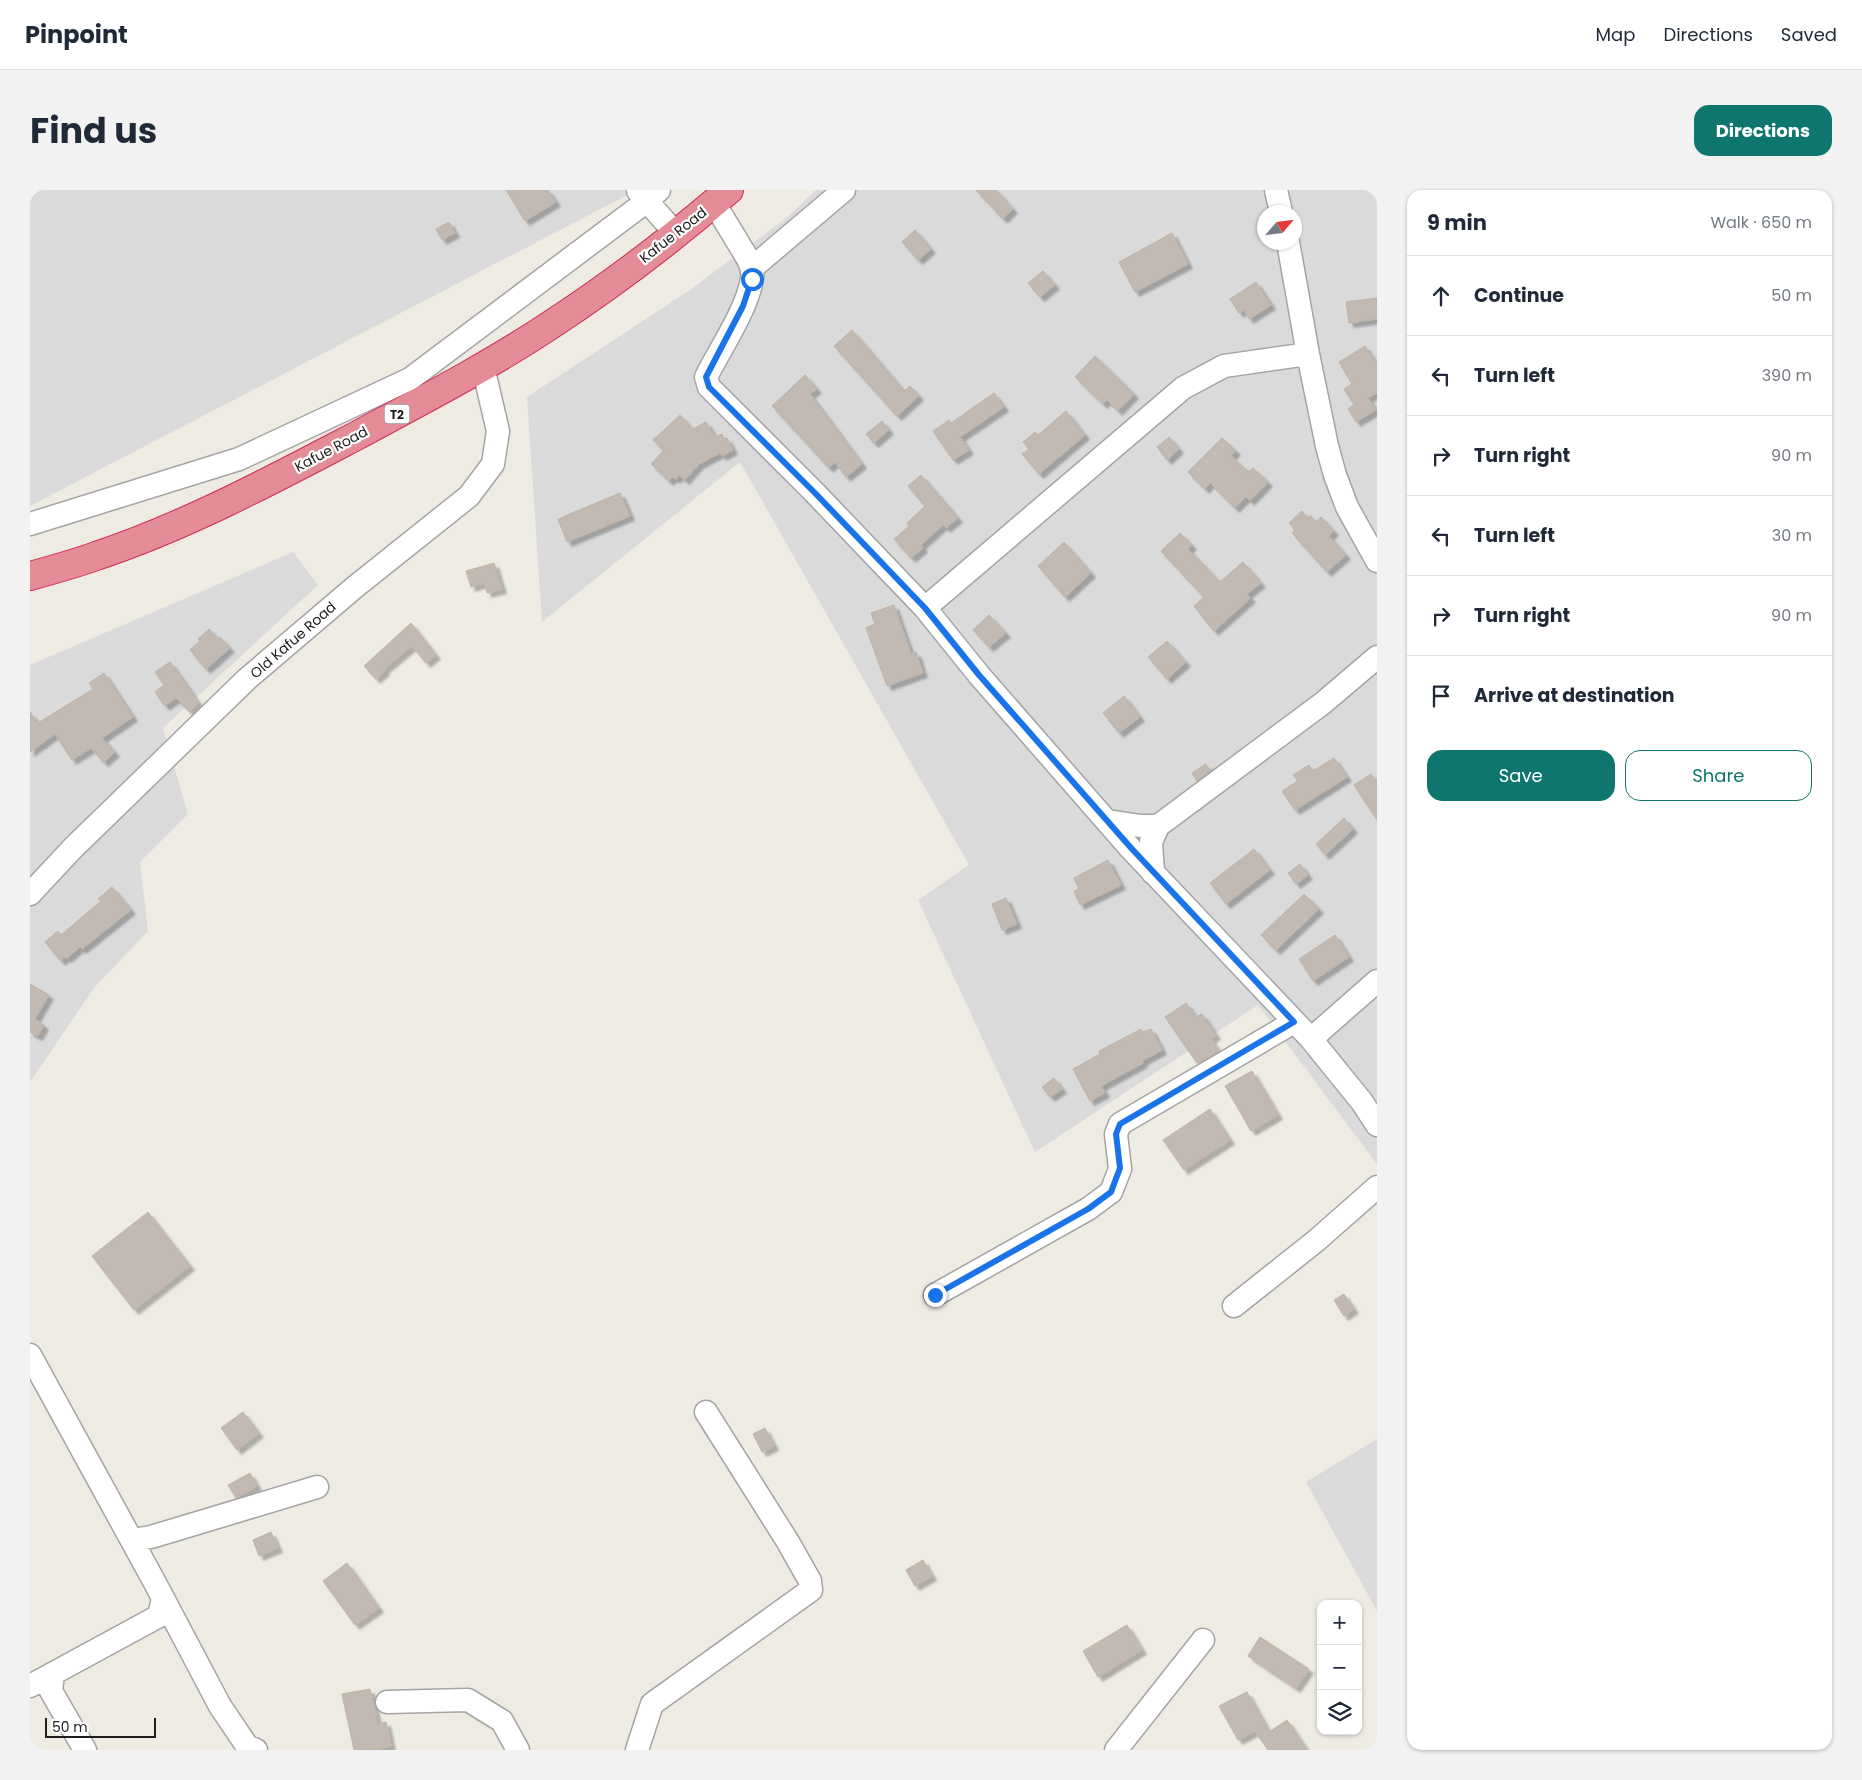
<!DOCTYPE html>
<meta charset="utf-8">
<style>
:root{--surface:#fff;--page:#f2f2f3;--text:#1f2937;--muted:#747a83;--line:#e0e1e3;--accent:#0f766e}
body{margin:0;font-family:Poppins,sans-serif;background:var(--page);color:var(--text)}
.controls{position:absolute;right:15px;bottom:15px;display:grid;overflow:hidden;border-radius:10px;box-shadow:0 1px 4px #0004}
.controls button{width:45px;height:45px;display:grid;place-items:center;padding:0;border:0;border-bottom:1px solid var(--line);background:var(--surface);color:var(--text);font:25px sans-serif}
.compass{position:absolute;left:1227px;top:15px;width:45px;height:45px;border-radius:50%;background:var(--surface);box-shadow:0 1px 4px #0004;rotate:62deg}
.scale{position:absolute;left:15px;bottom:12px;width:111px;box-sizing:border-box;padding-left:5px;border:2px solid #1d1d1d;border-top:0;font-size:14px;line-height:18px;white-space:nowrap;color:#1d1d1d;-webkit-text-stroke:4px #fff;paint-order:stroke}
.stop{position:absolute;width:15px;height:15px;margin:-11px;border:4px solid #1a73e8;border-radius:50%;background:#fff}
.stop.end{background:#1a73e8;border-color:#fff;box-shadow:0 1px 5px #0008}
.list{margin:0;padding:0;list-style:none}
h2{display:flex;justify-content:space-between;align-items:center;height:65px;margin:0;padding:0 20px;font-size:21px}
h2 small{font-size:16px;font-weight:400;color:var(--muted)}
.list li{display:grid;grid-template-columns:32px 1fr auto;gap:15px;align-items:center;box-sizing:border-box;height:80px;padding:0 20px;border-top:1px solid var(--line)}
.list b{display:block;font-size:19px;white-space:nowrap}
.list em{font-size:16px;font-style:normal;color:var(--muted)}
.actions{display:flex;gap:10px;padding:15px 20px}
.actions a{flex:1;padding:11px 0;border:1px solid var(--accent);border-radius:15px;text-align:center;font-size:18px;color:var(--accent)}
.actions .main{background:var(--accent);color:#fff}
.icon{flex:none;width:28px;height:28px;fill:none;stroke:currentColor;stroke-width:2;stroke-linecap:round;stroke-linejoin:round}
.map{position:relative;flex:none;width:1347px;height:1560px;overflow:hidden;border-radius:15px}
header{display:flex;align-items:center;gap:30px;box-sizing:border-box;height:70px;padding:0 25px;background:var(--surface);border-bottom:1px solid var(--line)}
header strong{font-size:24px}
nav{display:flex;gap:28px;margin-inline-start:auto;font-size:18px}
.intro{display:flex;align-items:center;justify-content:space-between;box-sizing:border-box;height:120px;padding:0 30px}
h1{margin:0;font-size:35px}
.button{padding:12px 22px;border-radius:15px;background:var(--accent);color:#fff;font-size:18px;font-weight:700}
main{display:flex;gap:30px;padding:0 30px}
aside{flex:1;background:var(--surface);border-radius:15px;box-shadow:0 1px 4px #0004}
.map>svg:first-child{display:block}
.residential{fill:#dbdada;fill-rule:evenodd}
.building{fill:#c2bab2;stroke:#bfb2a6;filter:url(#shadow)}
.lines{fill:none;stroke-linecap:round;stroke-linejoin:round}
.minor-casing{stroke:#a4a4a4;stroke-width:25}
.highway-casing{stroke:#d22957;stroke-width:30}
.minor{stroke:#fff;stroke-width:22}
.highway{stroke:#e38c96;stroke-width:28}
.route{stroke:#1a73e8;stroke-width:6}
.labels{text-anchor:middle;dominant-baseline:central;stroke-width:4.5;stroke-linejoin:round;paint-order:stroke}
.shield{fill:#fff;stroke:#616161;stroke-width:1}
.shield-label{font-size:12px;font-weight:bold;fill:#1d1d1d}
.street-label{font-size:14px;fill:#1d1d1d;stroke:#fff}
</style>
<header>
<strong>Pinpoint</strong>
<nav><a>Map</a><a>Directions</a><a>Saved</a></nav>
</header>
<div class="intro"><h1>Find us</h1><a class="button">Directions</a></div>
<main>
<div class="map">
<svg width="1347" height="1560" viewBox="0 0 1347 1560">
<defs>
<filter id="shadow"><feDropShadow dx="4.5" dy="4.5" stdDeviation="1" flood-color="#0004"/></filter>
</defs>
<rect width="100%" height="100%" fill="#eeebe3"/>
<path class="residential" d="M0,0H607L0,316Z
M786,0H1347V974L1228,815L1005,962L888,710L939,675L710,272L512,432L497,207L660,100L755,29ZM1234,22H1264V52H1234Z
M263,362L288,395L133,538L158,624L110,672L118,741L64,798L0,892V475Z
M1347,1249V1421L1276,1292Z"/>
<path class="building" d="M476,0H518L526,12L495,31Z
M946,0H966L983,19L973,29Z
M419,32L425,43L412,50L406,39Z
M885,40L901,59L888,70L872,52Z
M1142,43L1158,74L1105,102L1089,72Z
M1013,81L1025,95L1010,107L998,93Z
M1226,92L1241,115L1219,129L1214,120L1209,123L1200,109Z
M1347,108V129L1319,133L1316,112Z
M822,140L874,201L880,196L889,206L867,226L804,156Z
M1335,156L1347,175V203L1338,208L1346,220L1326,232L1318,219L1324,215L1314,199L1322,194L1309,172Z
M1065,166L1104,204L1088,221L1077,210L1073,214L1045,187Z
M775,185L787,199L780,204L832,274L816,287L805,272L799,278L742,216Z
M964,203L974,217L930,247L939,260L923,270L903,241L919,230L921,233Z
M1036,221L1055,245L1009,284L992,264L999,259L993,252L1005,242L1008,245Z
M650,225L663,239L676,232L685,247L692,244L694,249L697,248L703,260L692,266L690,263L669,274L655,290L649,285L646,289L643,287L639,291L621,274L634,260L623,250Z
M852,231L859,240L844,253L836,244Z
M1139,247L1149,259L1137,270L1127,257Z
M1192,248L1206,261L1201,266L1218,282L1223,278L1238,292L1220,311L1216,307L1205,318L1180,293L1175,299L1158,282Z
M891,285L928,328L916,338L913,335L891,355L893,358L881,368L864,349L879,336L877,333L895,316L878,296Z
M590,303L600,326L537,352L528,329Z
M1272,321L1278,328L1281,326L1286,332L1291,327L1304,341L1299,346L1316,365L1297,382L1262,343L1265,340L1259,333Z
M1150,343L1162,355L1158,359L1190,392L1213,372L1231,393L1217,404L1221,408L1184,441L1164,416L1174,407L1131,361Z
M1034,352L1061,383L1035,407L1008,376Z
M464,373L472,399L457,403L454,393L441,397L436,381Z
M864,415L881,464L886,462L893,483L857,496L836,438L845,434L841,423Z
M959,425L976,443L959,457L943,440Z
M381,433L406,465L396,473L382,456L354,479L355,481L346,489L334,476Z
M179,439L188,449L190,447L200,458L176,479L160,460L170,451L168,449Z
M1137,451L1156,472L1137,489L1118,467Z
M140,472L169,513L160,522L146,508L135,516L125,502L134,495L125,482Z
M74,483L103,527L72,548L85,562L74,572L61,558L42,570L25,544L0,562V522L8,533L63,499L59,493Z
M1094,506L1110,527L1089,543L1073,523Z
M1304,568L1317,587L1265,620L1252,601L1268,591L1263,585L1279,575L1283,581Z
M1176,574L1180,581L1167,591L1162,583Z
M1341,584L1347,593V630L1324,595Z
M1314,628L1323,639L1295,665L1286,654Z
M1224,659L1240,680L1196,714L1180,693Z
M1078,670L1091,695L1050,715L1044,701L1049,699L1044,688Z
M1270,674L1278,685L1266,694L1258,683Z
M82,697L101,720L52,759L50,757L37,768L35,767L31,771L15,752L28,741L31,745L71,711L68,709Z
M1274,704L1289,719L1246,760L1231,745Z
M976,708L987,734L972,740L962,714Z
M1305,745L1319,767L1283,791L1269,769Z
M0,794L19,805L5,829L14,835L8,846L0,842Z
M1156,813L1166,827L1172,824L1186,845L1181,849L1189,861L1167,873L1135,827Z
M1111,839L1113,842L1121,839L1132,860L1112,871L1113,873L1071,896L1075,903L1060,911L1043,879L1070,864L1069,861Z
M1222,881L1248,925L1221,941L1195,896Z
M1024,888L1032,899L1020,907L1012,897Z
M1180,919L1200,950L1154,980L1133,950Z
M118,1022L160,1076L104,1120L62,1066Z
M1314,1104L1324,1119L1314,1126L1304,1110Z
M213,1222L229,1243L207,1260L191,1238Z
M735,1238L744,1256L732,1262L723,1244Z
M220,1283L227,1296L206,1308L198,1295Z
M241,1342L248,1358L229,1366L223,1350Z
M893,1370L902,1386L885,1396L876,1380Z
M317,1373L349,1418L325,1435L293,1391Z
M1097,1435L1112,1460L1068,1487L1053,1461Z
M1230,1447L1279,1479L1266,1498L1218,1466Z
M340,1499L348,1534L356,1532L361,1556L343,1560H324L312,1504Z
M1217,1502L1239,1542L1257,1530L1277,1560H1238L1225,1541L1208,1550L1189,1516Z"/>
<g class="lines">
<defs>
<path id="minor" d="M1246,0L1251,22
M608,1L647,45
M684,13L718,69C721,75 723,81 722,88C719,116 689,161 676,187L679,197L785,303L895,418L949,485L1101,659L1281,849L1332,912L1347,935
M1258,52L1278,164L1297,256L1305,285L1317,317L1347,371
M722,78L814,0
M0,334L209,269L380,189L617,11L629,0
M895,418L1153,198L1194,176L1278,164
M1078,631L1110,636H1128
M1123,683L1121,652L1128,636L1293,513L1347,467
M0,704L43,658L217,489L325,397L439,306L463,274L468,241L453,177
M1281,849L1347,791
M905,1105L1058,1019L1081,1002L1090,979L1086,944L1090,934L1264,832
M1204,1116L1287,1050L1347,997
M0,1165L124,1391L190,1516L217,1556L226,1560
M102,1350L121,1347L287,1297
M23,1484L21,1501L55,1560
M0,1496L129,1426L133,1408
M357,1512L438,1510L472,1531L488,1560
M607,1560L622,1514L781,1400L780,1391L758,1352L676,1222
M1086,1560L1173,1450"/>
<path id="highway" d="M0,386C22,380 44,374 66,366C156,336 242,290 326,246C391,211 457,177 519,136C582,95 642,49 699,0"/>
</defs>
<use href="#minor" class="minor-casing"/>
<use href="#highway" class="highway-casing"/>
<use href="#minor" class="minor"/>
<use href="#highway" class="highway"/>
</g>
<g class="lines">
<path class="route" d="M722,89L713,116L676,187L679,197L785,303L895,418L949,485L1102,659L1264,832L1090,934L1086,944L1090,978L1081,1002L1058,1019L905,1105"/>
</g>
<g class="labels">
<rect class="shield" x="354.5" y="214.5" width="25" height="19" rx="4"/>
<g class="shield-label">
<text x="367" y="224">T2</text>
</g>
<g class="street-label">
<text transform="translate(643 45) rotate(-38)">Kafue Road</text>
<text transform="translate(301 259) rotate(-28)">Kafue Road</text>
<text transform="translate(263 450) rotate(-41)">Old Kafue Road</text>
</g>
</g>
</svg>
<div class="controls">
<button>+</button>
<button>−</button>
<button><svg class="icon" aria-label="layers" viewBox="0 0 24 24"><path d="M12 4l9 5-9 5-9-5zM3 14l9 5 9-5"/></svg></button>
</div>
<svg class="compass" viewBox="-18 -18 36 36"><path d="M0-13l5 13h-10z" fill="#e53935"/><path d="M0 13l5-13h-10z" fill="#747a83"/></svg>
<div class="scale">50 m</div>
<div class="stop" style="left:722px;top:89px"></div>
<div class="stop end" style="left:905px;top:1105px"></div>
</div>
<aside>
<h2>9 min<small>Walk · 650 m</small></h2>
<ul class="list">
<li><svg class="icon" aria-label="ahead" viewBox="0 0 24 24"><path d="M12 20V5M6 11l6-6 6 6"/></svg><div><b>Continue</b></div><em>50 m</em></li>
<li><svg class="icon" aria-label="left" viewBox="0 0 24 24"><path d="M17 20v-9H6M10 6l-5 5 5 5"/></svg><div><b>Turn left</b></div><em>390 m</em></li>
<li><svg class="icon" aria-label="right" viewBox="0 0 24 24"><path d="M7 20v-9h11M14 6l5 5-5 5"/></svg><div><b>Turn right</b></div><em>90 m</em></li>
<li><svg class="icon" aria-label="left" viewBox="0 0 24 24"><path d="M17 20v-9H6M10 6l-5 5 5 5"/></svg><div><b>Turn left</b></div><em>30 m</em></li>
<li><svg class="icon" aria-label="right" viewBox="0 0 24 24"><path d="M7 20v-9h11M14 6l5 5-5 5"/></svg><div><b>Turn right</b></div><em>90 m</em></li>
<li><svg class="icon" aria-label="arrive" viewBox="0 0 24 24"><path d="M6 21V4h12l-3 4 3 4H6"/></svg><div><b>Arrive at destination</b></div></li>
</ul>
<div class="actions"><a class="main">Save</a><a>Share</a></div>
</aside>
</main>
